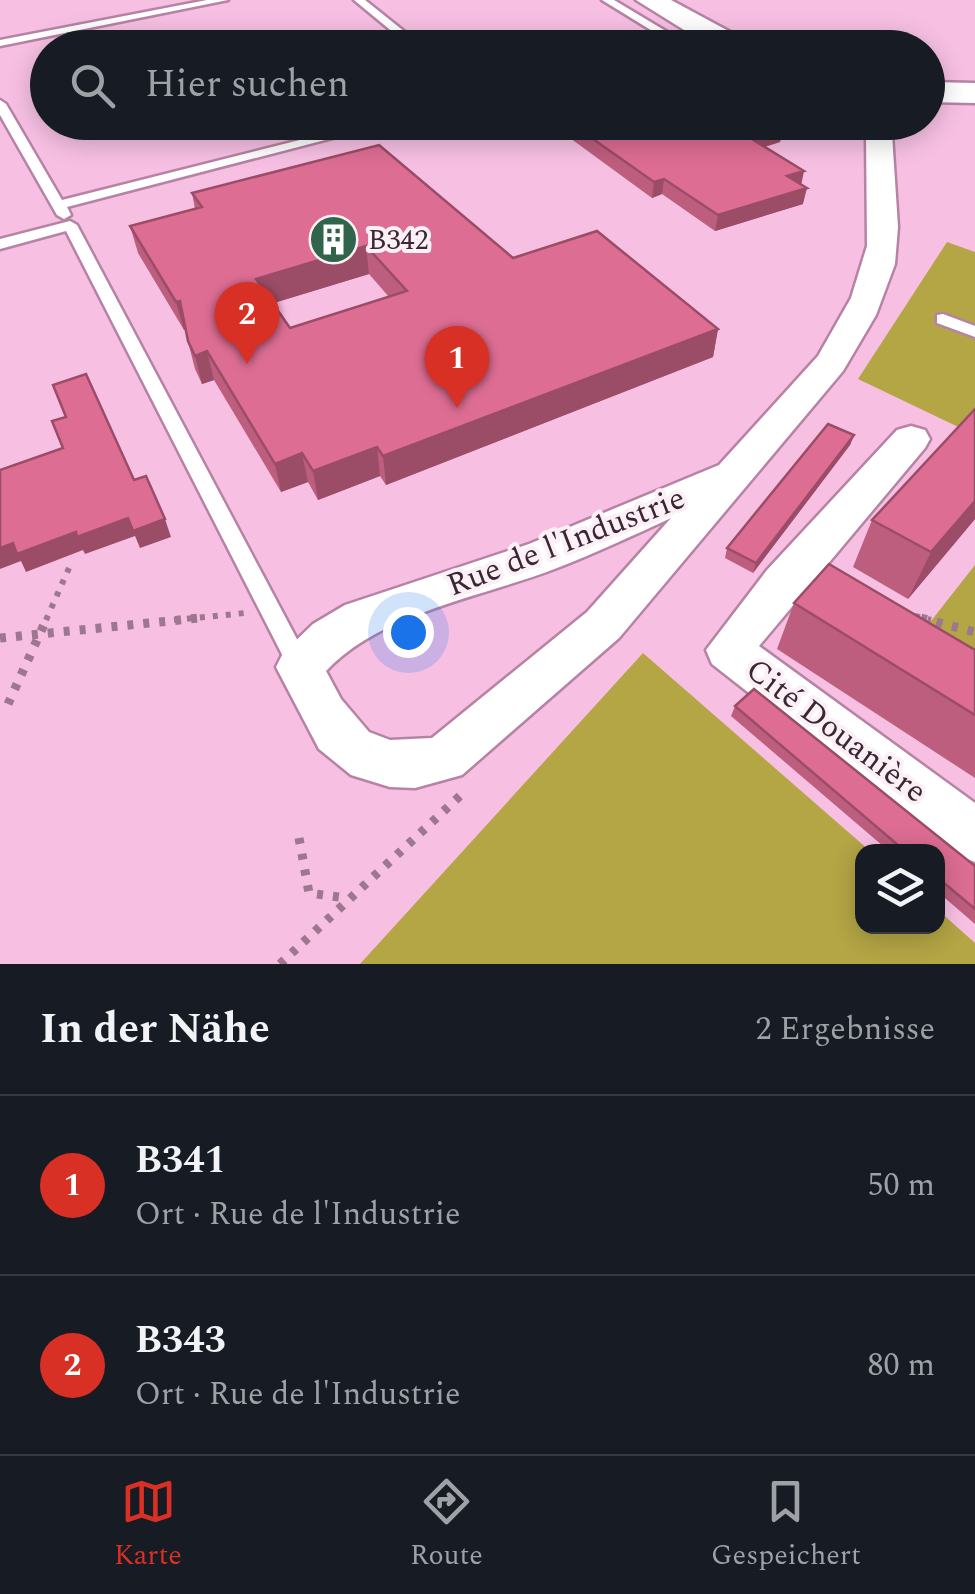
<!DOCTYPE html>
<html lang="de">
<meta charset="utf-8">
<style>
:root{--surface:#171b24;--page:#242831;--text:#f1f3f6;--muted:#9ea1a6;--line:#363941;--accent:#d93025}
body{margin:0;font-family:Spectral,serif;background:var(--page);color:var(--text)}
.controls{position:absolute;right:30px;bottom:30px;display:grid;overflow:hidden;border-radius:20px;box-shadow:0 5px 25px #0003}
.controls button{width:90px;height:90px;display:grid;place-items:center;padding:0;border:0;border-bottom:2px solid var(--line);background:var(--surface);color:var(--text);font:50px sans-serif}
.you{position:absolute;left:408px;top:632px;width:35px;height:35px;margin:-25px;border:8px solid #fff;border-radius:50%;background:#1a73e8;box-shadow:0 0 0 15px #1a73e833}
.badge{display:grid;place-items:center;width:65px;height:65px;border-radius:50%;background:var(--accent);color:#fff;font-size:32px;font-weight:700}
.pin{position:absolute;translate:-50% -82px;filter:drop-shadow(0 2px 5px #0008)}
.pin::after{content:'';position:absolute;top:52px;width:35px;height:30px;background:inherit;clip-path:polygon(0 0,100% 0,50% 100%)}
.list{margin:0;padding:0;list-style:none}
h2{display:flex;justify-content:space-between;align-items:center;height:130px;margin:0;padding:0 40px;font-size:42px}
h2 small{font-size:32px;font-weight:400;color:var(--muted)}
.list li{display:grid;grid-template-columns:65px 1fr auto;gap:30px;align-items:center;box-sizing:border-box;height:180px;padding:0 40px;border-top:2px solid var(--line)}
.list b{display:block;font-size:38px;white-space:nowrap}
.list p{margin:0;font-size:32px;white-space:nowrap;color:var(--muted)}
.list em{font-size:32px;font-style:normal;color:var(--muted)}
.icon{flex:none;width:55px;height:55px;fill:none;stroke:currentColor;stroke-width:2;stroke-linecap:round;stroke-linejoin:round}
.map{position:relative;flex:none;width:975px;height:964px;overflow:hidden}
.search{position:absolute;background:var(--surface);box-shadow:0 5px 25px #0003;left:30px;right:30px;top:30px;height:110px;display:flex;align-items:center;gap:25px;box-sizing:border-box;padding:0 35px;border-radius:55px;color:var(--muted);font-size:38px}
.sheet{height:490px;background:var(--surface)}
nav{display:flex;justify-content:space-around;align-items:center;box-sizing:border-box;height:140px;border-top:2px solid var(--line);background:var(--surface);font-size:28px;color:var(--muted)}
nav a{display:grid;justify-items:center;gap:5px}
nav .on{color:var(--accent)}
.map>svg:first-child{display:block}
.green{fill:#b4a545}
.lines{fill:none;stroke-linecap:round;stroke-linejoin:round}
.lane-casing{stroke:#b683a4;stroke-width:5}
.street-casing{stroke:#b683a4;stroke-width:5}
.secondary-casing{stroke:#b683a4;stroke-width:5}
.path-far1{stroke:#9d778f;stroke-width:6;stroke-dasharray:5 8;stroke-linecap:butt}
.path{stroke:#9d778f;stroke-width:9;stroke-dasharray:6 10;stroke-linecap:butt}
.lane{fill:#fff;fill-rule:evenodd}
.street{fill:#fff;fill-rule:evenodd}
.secondary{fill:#fff;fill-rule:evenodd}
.wall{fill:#be5e7e;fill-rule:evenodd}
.shaded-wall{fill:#9b4c67}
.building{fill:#dd6d93;stroke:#9b4c67;stroke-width:2.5;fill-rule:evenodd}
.labels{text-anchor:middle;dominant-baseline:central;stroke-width:8;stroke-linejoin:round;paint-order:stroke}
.far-poi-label{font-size:28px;fill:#3b2734;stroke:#fcf0f7;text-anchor:start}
.street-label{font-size:32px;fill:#3b2734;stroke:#fcf0f7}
</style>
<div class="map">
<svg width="975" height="964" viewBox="0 0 975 964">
<rect width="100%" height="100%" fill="#f7c0e3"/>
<path class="green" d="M947,242L975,252V435L858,379Z
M975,565V688L909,649Z
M643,653L870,851L862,852V926H938V910L975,943V964H360Z"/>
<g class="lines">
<defs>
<path id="lane" d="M207,0H228L0,46V40Z
M354,0H365L425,48H412Z
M602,0H614L694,48H680Z
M0,100L6,104L62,200L371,122H394L67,207L71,215L64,219L57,215L0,115Z
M70,221L77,225L308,660L312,667L308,674L300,677L292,674L66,231L0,249V239Z
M943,314L975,326V337L937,323V315Z"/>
<path id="street" d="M879,126L892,134L898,227L895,264L876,315L843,371L619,638L462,775L415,788L390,787L351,775L319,749L276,667L283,653L313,624L345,605L529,544L719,465L818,356L851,298L867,246L866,134ZM671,518L587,612L432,738L390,740L369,732L341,699L326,671C381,612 483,597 557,568C596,553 634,535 671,518Z
M911,426L925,430L930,439L925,448L759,646L975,803V862L956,855L712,664L706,650L767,570L897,430Z"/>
<path id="secondary" d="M636,0H671L747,41L751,48H713Z
M928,82L975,83V103L928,102Z"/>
</defs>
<use href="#lane" class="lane-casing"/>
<use href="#street" class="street-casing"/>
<use href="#secondary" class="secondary-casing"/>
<path class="path-far1" d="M915,616L931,620
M46,620L69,568
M174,620L245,613"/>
<path class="path" d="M921,618L975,632
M0,638L199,618
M8,704L47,618
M299,838L309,893L346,898
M280,964L462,794"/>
<use href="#lane" class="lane"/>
<use href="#street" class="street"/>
<use href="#secondary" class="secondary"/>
</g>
<path class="wall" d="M548,122H773L783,128L780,142L765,147L801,185L803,204L715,231L662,194L652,198Z
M192,193L513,258L718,329L713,357L386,485L380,476L318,500L308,482L281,492L214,380L202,384L195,369L185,330H184L138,253L130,226L195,209ZM369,274L389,297L290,328L273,303Z
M975,409V519L908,599L853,567L872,520Z
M854,435L850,445L753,573L725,558L727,548Z
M794,603L975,650V778L777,649Z
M735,706L975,866V924L938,892V852H890L731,716Z"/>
<path class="shaded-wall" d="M783,128L780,142L747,152L750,138Z
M804,171L801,186L787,176Z
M664,179L662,194L652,198L654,182Z
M807,188L803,204L715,231L718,215Z
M366,246L369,274L261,307L256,279Z
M180,301L187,329L184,330L176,302Z
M718,329L713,357L386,485L383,456Z
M207,351L214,380L202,384L195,356Z
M854,435L850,445L753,573L756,563Z
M377,447L380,476L318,500L313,471Z
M302,453L308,482L281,492L275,464Z
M975,501V519L908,599L931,552Z
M128,518L135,536L85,554L83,550L26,572L21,561L0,569V548L13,543L76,532Z
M165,519L171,537L140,548L133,531Z"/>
<path class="building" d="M569,122H773L783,128L750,138L804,171L787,176L807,188L718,215L664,179L654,182Z
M379,145L513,258L597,231L718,329L383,456L377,447L313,471L302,453L275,464L207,351L195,356L188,341L180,301L176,302L130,226L202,207L192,193ZM366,246L407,291L290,328L256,279Z
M86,374L134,480L146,476L165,519L133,531L128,518L77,537L76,532L17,554L13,543L0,548V470L63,448L52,421L66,417L53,385Z
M975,409V501L931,552L872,520Z
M828,424L854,435L756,563L727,548Z
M829,564L975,650V715L794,603Z
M754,689L975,866V909L938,878V852H906L735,706Z"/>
<defs>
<symbol id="building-disc" viewBox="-11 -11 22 22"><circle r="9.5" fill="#30654b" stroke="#fcf0f7"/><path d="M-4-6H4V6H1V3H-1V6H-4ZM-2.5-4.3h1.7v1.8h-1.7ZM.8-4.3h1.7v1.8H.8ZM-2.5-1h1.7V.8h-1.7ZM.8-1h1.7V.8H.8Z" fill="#fff"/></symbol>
</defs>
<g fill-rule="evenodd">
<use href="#building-disc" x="306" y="212" width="55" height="55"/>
</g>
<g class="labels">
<g class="far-poi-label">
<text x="368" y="240">B342</text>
</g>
<g class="street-label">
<text transform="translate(566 542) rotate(-21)">Rue de l'Industrie</text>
<text transform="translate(836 731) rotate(37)">Cité Douanière</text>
</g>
</g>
</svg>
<div class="controls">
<button><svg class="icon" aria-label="layers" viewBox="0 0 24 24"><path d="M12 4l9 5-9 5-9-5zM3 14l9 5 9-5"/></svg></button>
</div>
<div class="you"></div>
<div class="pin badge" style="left:457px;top:408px">1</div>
<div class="pin badge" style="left:247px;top:364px">2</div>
<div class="search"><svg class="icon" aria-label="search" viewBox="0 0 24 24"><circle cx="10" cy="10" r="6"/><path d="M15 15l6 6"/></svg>Hier suchen</div>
</div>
<section class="sheet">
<h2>In der Nähe<small>2 Ergebnisse</small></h2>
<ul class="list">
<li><span class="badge">1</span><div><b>B341</b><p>Ort · Rue de l'Industrie</p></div><em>50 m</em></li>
<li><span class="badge">2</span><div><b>B343</b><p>Ort · Rue de l'Industrie</p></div><em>80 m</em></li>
</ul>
</section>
<nav>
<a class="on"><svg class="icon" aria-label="map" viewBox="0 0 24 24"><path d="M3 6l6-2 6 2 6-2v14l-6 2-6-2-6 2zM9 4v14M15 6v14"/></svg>Karte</a>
<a><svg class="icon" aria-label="directions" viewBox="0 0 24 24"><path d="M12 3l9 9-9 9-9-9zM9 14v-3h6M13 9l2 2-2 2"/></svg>Route</a>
<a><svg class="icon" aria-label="saved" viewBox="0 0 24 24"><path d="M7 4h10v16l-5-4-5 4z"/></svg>Gespeichert</a>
</nav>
